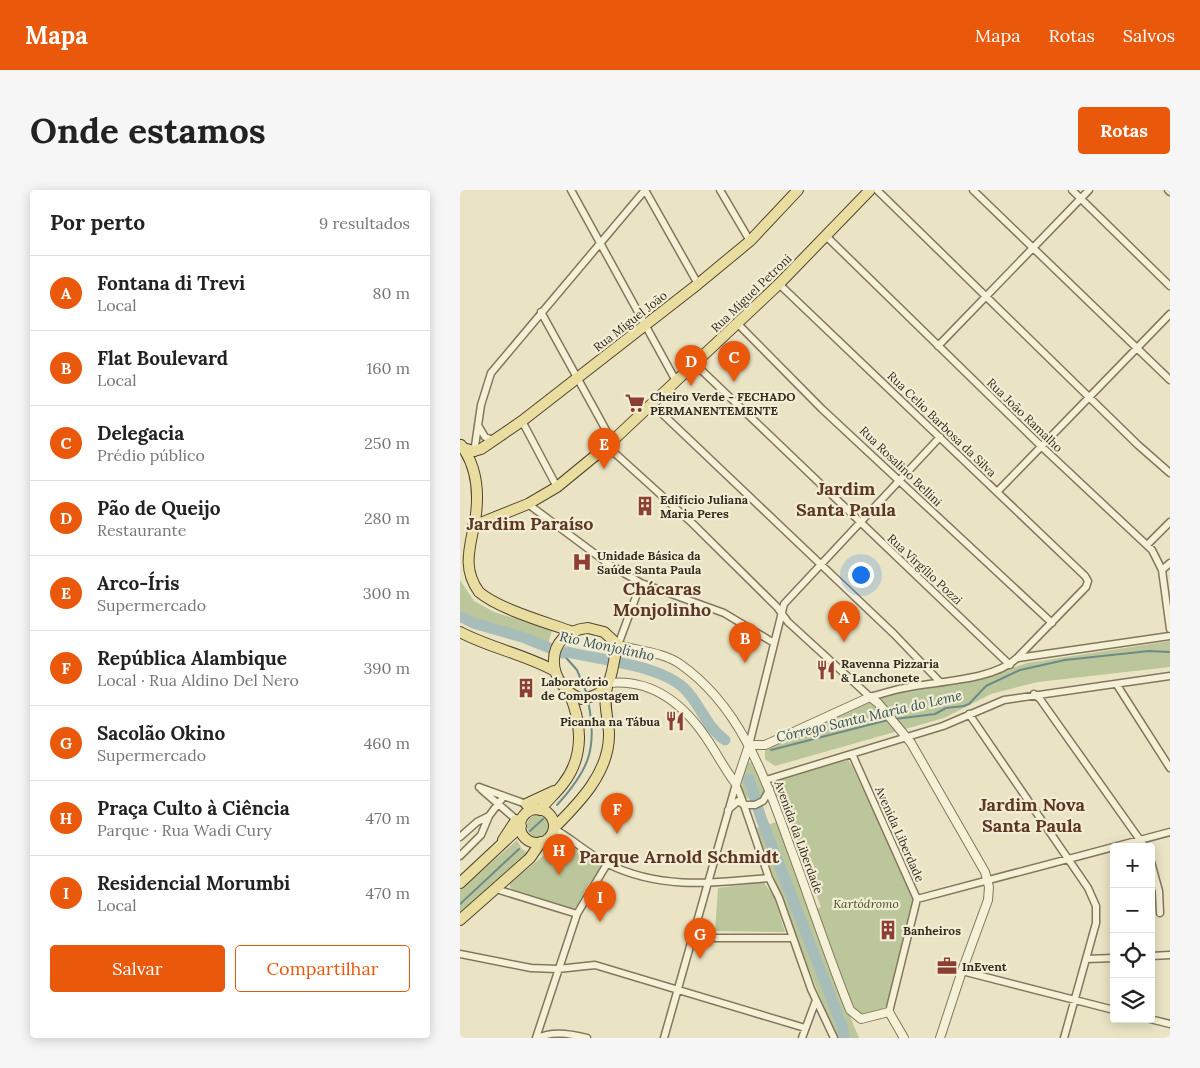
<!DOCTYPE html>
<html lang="pt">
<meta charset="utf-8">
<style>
:root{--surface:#fff;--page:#f6f6f6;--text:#222;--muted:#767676;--line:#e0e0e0;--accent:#ea580c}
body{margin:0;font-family:Lora,serif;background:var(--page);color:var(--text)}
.controls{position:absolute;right:15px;bottom:15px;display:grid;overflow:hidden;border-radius:5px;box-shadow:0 2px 12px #0003}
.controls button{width:45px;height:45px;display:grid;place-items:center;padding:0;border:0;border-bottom:1px solid var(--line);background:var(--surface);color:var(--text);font:25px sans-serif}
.you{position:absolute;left:400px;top:384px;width:18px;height:18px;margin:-12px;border:4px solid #fff;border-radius:50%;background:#1a73e8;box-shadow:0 0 0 8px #1a73e833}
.badge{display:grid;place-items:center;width:32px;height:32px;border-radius:50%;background:var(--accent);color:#fff;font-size:16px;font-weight:700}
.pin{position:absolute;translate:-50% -41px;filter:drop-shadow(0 1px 2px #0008)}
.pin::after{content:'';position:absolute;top:26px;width:18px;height:15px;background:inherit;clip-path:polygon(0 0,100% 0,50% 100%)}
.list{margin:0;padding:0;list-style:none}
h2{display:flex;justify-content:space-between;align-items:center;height:65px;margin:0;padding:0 20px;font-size:21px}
h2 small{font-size:16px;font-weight:400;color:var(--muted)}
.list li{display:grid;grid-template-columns:32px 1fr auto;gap:15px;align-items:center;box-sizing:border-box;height:75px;padding:0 20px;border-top:1px solid var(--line)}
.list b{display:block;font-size:19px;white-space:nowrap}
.list p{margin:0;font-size:16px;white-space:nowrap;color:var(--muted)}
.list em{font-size:16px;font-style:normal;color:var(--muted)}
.actions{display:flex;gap:10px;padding:15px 20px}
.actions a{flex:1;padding:11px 0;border:1px solid var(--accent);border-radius:5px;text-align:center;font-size:18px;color:var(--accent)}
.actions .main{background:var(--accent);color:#fff}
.icon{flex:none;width:28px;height:28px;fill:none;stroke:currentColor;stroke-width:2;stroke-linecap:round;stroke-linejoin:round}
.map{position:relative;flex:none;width:710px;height:848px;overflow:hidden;border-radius:5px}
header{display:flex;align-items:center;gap:30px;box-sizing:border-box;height:70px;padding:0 25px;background:var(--accent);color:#fff}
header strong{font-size:24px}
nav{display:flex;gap:28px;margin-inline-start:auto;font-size:18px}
.intro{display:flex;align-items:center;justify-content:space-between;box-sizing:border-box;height:120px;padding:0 30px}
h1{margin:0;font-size:35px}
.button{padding:12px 22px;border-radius:5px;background:var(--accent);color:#fff;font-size:18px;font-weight:700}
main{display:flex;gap:30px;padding:0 30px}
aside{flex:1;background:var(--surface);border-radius:5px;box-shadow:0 2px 12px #0003}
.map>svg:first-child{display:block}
.green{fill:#bbc79a}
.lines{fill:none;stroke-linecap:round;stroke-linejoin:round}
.stream{stroke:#6e8b88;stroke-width:2}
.river{stroke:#a6bdba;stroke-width:11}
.minor-casing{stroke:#83765d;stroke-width:9}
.tertiary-casing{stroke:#83765d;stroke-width:10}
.primary-casing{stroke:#514430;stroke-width:12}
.minor{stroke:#f5f1d7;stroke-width:6}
.tertiary{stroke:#f5f1d7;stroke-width:8}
.primary{stroke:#eadda0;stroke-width:10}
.labels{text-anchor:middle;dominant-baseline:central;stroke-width:4.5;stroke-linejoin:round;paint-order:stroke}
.street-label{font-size:12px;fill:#342c1f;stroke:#f2edd4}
.poi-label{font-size:12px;font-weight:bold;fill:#342c1f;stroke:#f2edd4;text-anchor:start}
.park-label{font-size:12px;font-style:italic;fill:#3f4f28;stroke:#f2edd4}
.water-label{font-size:14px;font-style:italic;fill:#305053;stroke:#f2edd4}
.district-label{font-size:18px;font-weight:bold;fill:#5d3723;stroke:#f2edd4}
</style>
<header>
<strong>Mapa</strong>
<nav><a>Mapa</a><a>Rotas</a><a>Salvos</a></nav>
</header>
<div class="intro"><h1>Onde estamos</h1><a class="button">Rotas</a></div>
<main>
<aside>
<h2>Por perto<small>9 resultados</small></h2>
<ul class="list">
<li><span class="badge">A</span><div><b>Fontana di Trevi</b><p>Local</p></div><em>80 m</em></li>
<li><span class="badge">B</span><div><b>Flat Boulevard</b><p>Local</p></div><em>160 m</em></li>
<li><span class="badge">C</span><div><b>Delegacia</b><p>Prédio público</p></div><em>250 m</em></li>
<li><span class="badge">D</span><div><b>Pão de Queijo</b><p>Restaurante</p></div><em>280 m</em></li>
<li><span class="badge">E</span><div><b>Arco-Íris</b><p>Supermercado</p></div><em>300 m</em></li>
<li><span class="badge">F</span><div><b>República Alambique</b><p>Local · Rua Aldino Del Nero</p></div><em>390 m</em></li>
<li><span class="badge">G</span><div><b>Sacolão Okino</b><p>Supermercado</p></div><em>460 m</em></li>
<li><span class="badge">H</span><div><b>Praça Culto à Ciência</b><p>Parque · Rua Wadi Cury</p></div><em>470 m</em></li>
<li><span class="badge">I</span><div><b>Residencial Morumbi</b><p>Local</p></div><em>470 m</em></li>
</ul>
<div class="actions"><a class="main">Salvar</a><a>Compartilhar</a></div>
</aside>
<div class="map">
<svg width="710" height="848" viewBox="0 0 710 848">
<rect width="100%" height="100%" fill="#eae4c5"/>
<path class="green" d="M0,390L14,411L34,422L92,440L88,454L16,430L0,420Z
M710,451V477L578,492L531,504L484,528L315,576L305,569V560L422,506L523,488L567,473Z
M383,569L388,570L392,576L454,709L429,812C423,823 407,827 396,822L392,816L356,719L361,717L322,613L318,611L313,594L319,587Z
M291,572L304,600L301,609L294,611L284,607L281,592L285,573Z
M76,624L85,626L91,634L86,644L77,648L70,645L66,636L69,629Z
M317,632C345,704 369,777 399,848H377L337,751L296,638Z
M57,650L62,659L70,664L0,728V700Z
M99,653H106L140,675L142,679L127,696L117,716L113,719L52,700L50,697V693Z
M303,692L314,706L325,742L255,741L258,698Z"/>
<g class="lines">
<path class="stream" d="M102,463L117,480L127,504
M435,529L475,524L486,518L504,516L509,514L526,496L560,480L605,470L689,461L710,462
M311,560L428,530
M97,615C129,580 138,558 128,511
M70,641L83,629
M0,714L59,659"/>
<path class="river" d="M0,426L13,433L62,447L102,463L107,462C141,470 200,475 225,499C240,514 247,538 265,550
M289,589L301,628L383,838L384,848"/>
<defs>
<path id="minor" d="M111,0L216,191
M185,0L238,94
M260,0L290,51
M417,0L678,255L710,283
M513,0L710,190
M612,0L710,96
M708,0L710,2
M366,46L581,256L692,360L702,380L710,439
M81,122L152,251
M277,133L362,219L592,433
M478,156L629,0
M235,174L550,475
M192,214L434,444L480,492
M62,231L97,297
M19,237L25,247L34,250
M147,256L232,333L317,417L328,432L410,507C422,504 433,500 444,498C476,491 533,491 557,468L626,397L628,391L625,386L319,94
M14,263L21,215L31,183L185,0
M537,302L710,124
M68,314L150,375L181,393L264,423L314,453
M687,355L710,332
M702,380L710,373
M158,455L181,393
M558,468L710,446
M657,495L710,578
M574,504L580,509L685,657
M509,524L628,698L636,716V733L604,848
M289,555L324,414L480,247
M392,564L457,709L429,822
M306,590L483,536L544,510L710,486
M276,594L284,615H295L303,611L310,599
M19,597L66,614L75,620
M21,599L59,632
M268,620L278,611L284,615L309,688L319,708L351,799L374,848
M94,639C113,649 129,665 148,674C201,700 253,693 309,688
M0,647L17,632L29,626L44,606
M86,650L97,645L105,647
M0,666L21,645L29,626
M691,672L699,701L700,723
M36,699L117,724
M457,709L710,642
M234,748H333
M0,764L71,778L98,779L135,775L345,838
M691,766L710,765
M626,769L654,768
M502,781L654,820
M690,829L710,834
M76,848L117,724L147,674
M78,848C91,841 112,844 127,848
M204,848L276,594
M342,848L356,810"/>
<path id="tertiary" d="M158,455C178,461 203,462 220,474C282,517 306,591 331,659C351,713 369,768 390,820L401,829L429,822L444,848
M148,493C193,488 226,516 249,552C258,566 266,581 276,594
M289,555H305L410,507L418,513L451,553L525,682L529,697L528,710L502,781L480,848
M276,594L289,555"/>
<path id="primary" d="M1,255C16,275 19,299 16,324C12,353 0,376 19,402C39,419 85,432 110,441
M3,258L14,261L21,259L62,231L238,94L290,51L338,0
M13,336L68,314L97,297L147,256L319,94L410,0
M128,438L144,442L158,455C149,482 157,503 122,509C85,496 82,442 128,438Z
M0,442C30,458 64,464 95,481
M66,614L94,601
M60 636a17 17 0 1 1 34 0a17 17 0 1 1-34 0Z
M80,620C87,611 96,603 103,594C125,566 122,531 108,501
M94,638C119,613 150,582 149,543C148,527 143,513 147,497
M43,650L56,630
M0,693L61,636
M0,730L70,668L81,652"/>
</defs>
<use href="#minor" class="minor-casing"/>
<use href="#tertiary" class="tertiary-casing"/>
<use href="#primary" class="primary-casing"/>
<use href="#minor" class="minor"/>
<use href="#tertiary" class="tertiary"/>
<use href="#primary" class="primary"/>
</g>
<defs>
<symbol id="supermarket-bare" viewBox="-9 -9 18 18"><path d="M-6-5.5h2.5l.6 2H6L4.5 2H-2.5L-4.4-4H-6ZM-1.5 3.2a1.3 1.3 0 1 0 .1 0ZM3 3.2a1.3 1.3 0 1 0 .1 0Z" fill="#8c3e32" stroke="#f2edd4" stroke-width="2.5" paint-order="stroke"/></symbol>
<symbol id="building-bare" viewBox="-9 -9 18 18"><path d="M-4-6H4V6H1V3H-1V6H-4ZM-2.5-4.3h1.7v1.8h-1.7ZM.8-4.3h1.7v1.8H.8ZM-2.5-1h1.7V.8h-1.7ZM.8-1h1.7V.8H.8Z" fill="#8c3e32" stroke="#f2edd4" stroke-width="2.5" paint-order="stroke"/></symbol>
<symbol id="hospital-bare" viewBox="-9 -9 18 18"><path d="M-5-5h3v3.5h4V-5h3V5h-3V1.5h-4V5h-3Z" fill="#8c3e32" stroke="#f2edd4" stroke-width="2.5" paint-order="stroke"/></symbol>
<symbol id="restaurant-bare" viewBox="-9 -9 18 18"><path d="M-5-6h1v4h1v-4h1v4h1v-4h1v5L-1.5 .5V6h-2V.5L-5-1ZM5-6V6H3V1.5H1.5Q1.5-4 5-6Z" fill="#8c3e32" stroke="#f2edd4" stroke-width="2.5" paint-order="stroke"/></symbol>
<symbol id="office-bare" viewBox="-9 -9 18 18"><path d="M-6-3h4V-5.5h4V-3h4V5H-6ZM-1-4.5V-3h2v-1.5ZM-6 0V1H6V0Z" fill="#8c3e32" stroke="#f2edd4" stroke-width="2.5" paint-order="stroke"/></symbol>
</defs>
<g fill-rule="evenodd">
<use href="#supermarket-bare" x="161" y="199" width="28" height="28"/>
<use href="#building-bare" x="171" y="302" width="28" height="28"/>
<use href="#hospital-bare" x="108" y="358" width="28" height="28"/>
<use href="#restaurant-bare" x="352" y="466" width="28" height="28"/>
<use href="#building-bare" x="52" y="484" width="28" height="28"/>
<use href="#restaurant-bare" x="201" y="517" width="28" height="28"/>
<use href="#building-bare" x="414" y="726" width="28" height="28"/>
<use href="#office-bare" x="473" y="762" width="28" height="28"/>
</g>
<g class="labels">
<g class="street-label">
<text transform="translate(291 103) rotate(-44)">Rua Miguel Petroni</text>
<text transform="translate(170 131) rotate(-38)">Rua Miguel João</text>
<text transform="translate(565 225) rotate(44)">Rua João Ramalho</text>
<text transform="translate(482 234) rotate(44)">Rua Celio Barbosa da Silva</text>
<text transform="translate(441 276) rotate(44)">Rua Rosalino Bellini</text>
<text transform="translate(465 379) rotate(43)">Rua Virgílio Pozzi</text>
<text transform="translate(440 644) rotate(66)">Avenida Liberdade</text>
<text transform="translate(339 647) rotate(70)">Avenida da Liberdade</text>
</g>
<g class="poi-label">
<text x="190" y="206">Cheiro Verde - FECHADO<tspan x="190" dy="14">PERMANENTEMENTE</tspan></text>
<text x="200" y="309">Edifício Juliana<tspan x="200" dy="14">Maria Peres</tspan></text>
<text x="137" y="365">Unidade Básica da<tspan x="137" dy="14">Saúde Santa Paula</tspan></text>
<text x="381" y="473">Ravenna Pizzaria<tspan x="381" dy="14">&amp; Lanchonete</tspan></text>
<text x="81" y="491">Laboratório<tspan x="81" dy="14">de Compostagem</tspan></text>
<text x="200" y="531" text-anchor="end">Picanha na Tábua</text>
<text x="443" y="740">Banheiros</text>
<text x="502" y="776">InEvent</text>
</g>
<g class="park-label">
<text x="406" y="713">Kartódromo</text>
</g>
<g class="water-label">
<text transform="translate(147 456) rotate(12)">Rio Monjolinho</text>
<text transform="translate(409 526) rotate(-13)">Córrego Santa Maria do Leme</text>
</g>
<g class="district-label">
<text x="386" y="298">Jardim<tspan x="386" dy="21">Santa Paula</tspan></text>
<text x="70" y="333">Jardim Paraíso</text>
<text x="202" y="398">Chácaras<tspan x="202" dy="21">Monjolinho</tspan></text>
<text x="572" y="614">Jardim Nova<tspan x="572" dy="21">Santa Paula</tspan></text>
<text x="219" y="666">Parque Arnold Schmidt</text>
</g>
</g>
</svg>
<div class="controls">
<button>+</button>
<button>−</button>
<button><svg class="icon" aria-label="locate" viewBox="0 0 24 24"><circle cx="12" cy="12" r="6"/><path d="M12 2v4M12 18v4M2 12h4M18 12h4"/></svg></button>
<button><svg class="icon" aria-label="layers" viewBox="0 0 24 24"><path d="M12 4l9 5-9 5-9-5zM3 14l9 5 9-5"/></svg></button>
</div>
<div class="you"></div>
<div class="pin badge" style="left:384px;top:452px">A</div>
<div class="pin badge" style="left:285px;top:473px">B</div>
<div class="pin badge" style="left:274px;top:192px">C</div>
<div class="pin badge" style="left:231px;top:196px">D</div>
<div class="pin badge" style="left:144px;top:279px">E</div>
<div class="pin badge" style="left:157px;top:644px">F</div>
<div class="pin badge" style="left:240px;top:769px">G</div>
<div class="pin badge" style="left:99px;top:685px">H</div>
<div class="pin badge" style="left:140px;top:732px">I</div>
</div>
</main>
